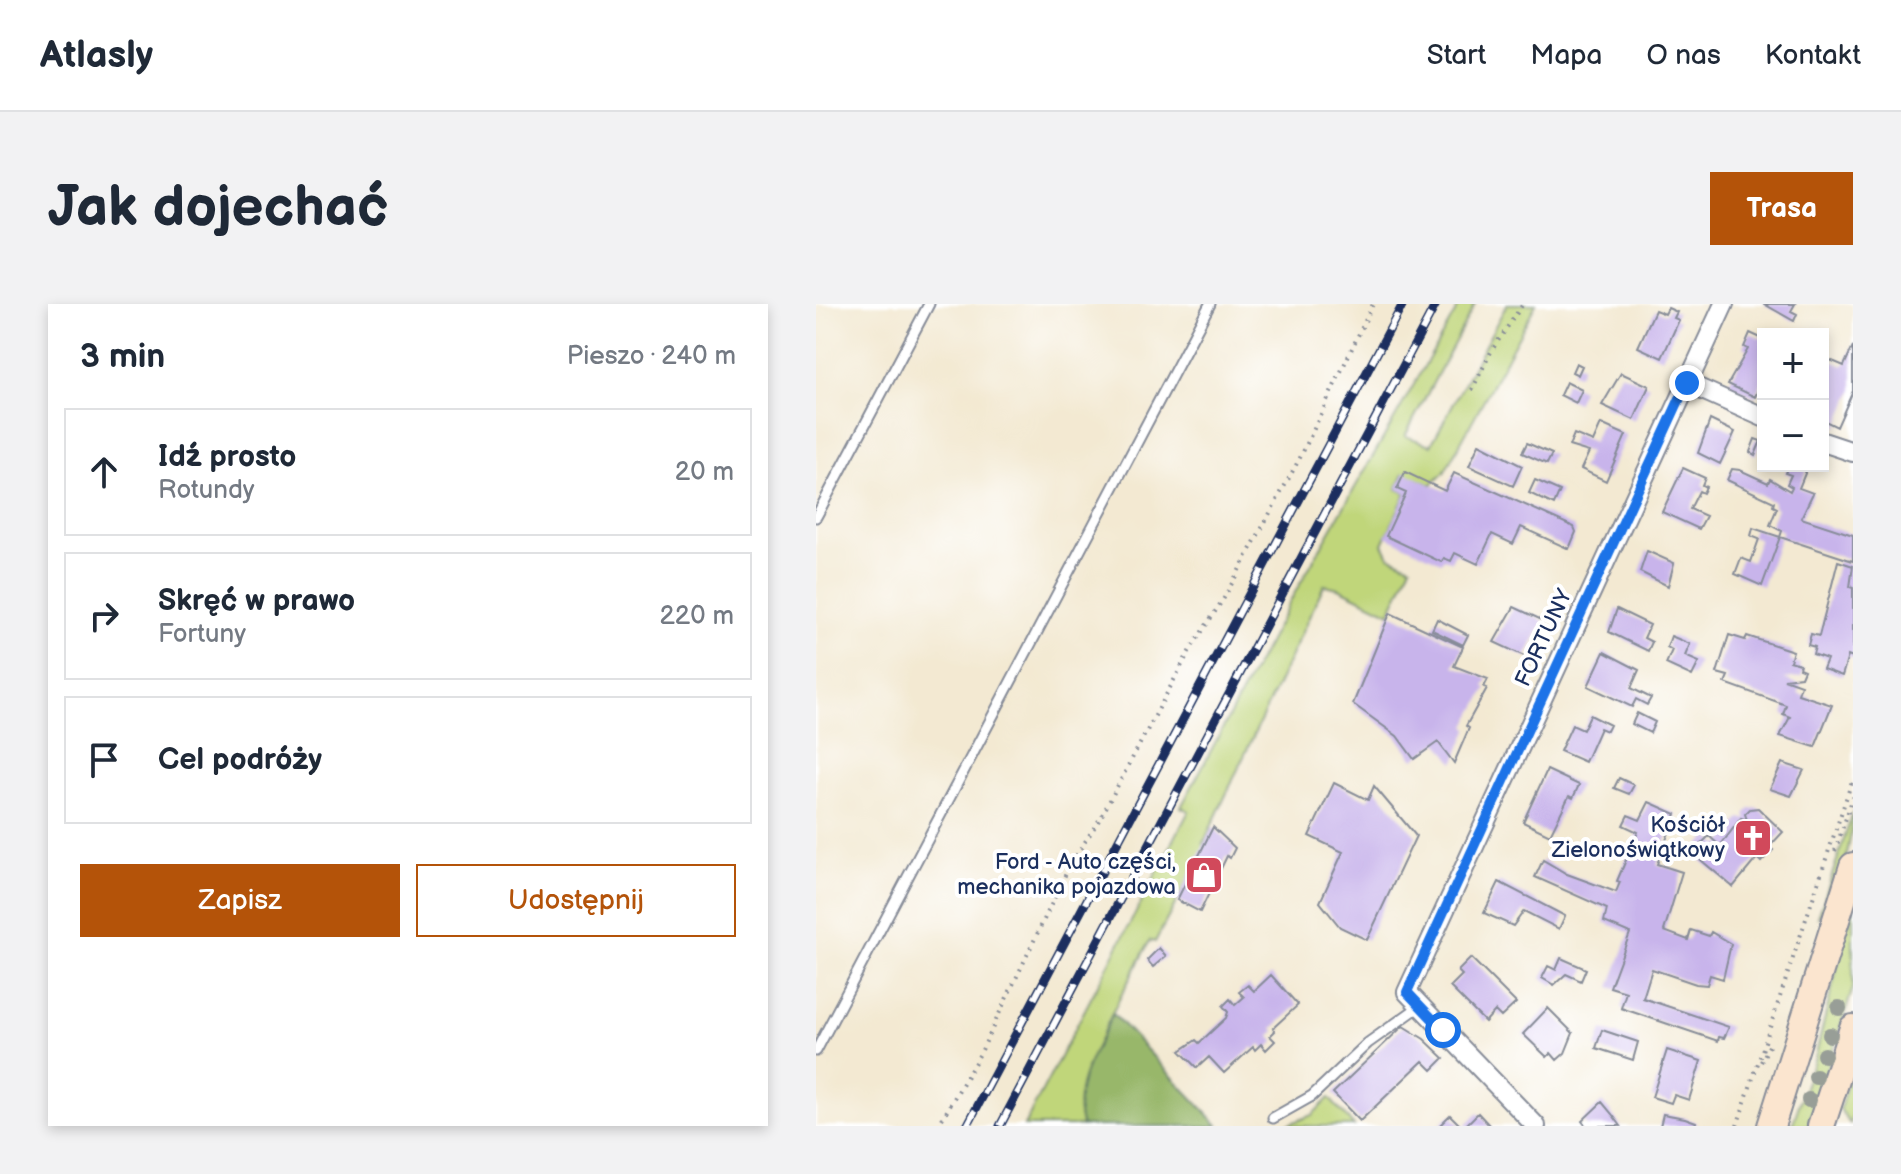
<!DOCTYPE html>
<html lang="pl">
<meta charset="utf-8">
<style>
:root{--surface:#fff;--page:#f2f2f3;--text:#1f2937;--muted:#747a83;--line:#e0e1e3;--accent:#b45309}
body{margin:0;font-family:"Balsamiq Sans",sans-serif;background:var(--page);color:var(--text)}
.controls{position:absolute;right:24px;top:24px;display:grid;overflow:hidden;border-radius:0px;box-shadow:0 4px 12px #0003}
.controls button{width:72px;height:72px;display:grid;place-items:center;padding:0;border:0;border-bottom:2px solid var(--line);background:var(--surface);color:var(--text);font:40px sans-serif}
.stop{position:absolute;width:24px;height:24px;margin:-18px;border:6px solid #1a73e8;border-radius:50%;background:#fff}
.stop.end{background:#1a73e8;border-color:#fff;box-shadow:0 2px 8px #0008}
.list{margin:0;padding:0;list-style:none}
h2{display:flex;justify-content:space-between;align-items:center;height:104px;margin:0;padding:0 32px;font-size:34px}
h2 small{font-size:26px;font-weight:400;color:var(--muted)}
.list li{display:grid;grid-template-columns:52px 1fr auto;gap:24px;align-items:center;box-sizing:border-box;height:128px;margin:0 16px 16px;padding:0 16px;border:2px solid var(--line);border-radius:0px}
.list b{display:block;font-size:30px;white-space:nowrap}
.list p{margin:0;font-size:26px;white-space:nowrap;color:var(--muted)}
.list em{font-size:26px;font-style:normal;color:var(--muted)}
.actions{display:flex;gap:16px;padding:24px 32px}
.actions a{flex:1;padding:18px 0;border:2px solid var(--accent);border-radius:0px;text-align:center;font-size:28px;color:var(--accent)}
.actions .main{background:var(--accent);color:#fff}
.icon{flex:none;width:44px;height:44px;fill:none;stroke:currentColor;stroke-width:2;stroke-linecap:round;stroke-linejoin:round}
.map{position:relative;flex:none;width:1037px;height:822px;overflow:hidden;border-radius:0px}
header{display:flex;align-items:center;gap:48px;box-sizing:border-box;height:112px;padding:0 40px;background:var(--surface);border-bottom:2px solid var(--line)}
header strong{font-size:38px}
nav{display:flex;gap:44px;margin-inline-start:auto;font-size:28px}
.intro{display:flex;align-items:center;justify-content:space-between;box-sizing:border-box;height:192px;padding:0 48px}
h1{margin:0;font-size:56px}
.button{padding:20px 36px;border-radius:0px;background:var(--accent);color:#fff;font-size:28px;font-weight:700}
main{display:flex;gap:48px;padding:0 48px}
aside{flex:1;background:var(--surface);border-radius:0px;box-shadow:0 4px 12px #0003}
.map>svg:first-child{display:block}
.green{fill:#c0d67a;stroke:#6e826c;stroke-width:2}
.forest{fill:#98b76a;stroke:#5a7364;stroke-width:2}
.building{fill:#c8b4eb}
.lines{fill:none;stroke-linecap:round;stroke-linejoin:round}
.service-casing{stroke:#878c98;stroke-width:13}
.minor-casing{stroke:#878c98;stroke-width:22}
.secondary-casing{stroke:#878c98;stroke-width:30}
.path{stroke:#878c98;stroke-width:4;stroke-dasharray:2 6;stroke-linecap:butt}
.service{stroke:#fff;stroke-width:9}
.minor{stroke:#fff;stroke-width:18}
.secondary{stroke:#fbe5cf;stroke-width:26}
.rail-casing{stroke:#1b2f5e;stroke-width:9}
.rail{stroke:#fff;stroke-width:6;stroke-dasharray:18;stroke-linecap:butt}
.tree{fill:#989e97}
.route{stroke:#1a73e8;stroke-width:10}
.labels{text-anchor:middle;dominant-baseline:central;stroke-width:8;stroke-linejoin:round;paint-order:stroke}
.street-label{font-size:22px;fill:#1b2f5e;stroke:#fff}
.poi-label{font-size:22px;fill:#1b2f5e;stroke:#fff;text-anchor:end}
</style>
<header>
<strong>Atlasly</strong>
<nav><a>Start</a><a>Mapa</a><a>O nas</a><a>Kontakt</a></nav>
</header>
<div class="intro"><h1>Jak dojechać</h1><a class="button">Trasa</a></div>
<main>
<aside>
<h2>3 min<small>Pieszo · 240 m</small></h2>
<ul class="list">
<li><svg class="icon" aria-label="ahead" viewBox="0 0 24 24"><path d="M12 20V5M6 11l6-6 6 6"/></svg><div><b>Idź prosto</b><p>Rotundy</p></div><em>20 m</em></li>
<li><svg class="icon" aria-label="right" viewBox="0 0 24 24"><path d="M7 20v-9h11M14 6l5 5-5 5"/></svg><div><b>Skręć w prawo</b><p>Fortuny</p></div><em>220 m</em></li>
<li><svg class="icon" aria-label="arrive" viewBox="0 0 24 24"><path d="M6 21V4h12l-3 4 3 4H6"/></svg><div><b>Cel podróży</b></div></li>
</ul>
<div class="actions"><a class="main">Zapisz</a><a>Udostępnij</a></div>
</aside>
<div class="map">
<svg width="1037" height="822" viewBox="0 0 1037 822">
<rect width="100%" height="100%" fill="#fff"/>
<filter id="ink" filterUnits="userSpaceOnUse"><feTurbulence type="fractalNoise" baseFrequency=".0125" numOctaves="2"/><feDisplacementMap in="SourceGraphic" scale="16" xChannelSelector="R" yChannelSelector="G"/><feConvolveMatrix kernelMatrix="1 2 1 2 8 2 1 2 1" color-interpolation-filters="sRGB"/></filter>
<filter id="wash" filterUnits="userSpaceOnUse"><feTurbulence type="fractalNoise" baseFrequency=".006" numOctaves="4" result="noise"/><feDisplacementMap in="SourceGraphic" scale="32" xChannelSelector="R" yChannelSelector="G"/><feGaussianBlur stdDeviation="1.8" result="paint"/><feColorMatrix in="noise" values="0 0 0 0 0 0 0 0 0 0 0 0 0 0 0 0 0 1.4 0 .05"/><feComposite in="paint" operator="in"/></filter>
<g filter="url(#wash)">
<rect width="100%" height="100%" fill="#f3e9d2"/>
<path class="green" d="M644,0H659L589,132L615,141L691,0H720L628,169L615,181L588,169L581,185L590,189L567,240L573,252L595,262L574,309L523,284L508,281L387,540L390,542L339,638L334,636C315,675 250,782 266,822H208L373,507L365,503L477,292Z
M1037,508C1037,530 1023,603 1002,613Z
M1037,599V684L992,822H976L1000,750Z
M1037,758V811L1034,820L1024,805Z
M513,794L538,822H467L496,811Z"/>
<path class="forest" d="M297,710L402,821L401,822H266C252,786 282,741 297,710Z"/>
<g id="blocks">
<path class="building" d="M948,0H979L975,7L981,10L978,17Z
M852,4L861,8L858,14L863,16L846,54L822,43L839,6L849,10Z
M934,29L947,35V75L939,93L912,80L932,45L928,43Z
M1037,42V87L1021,123L1007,116V53L1028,62Z
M760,59L766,62L762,71L756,68Z
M805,69L833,82L818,116L786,101Z
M750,78L766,86L760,99L744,91Z
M894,116L919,128L904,160L882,149Z
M785,120L810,131L790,177L765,165L773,148L753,142L758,130L777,138Z
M939,135L945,137L939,151L934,148Z
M711,139L736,150L731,160L706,149Z
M663,140L706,162L697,182L653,162Z
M972,162H992L983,184L997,189L985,214L1037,231V257L964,233L946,282L919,270L925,254L935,258L943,235L935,232L937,224L964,233L966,227L954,221L961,204L957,202L958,198L911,176L916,165L924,166L952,179L954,175L974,187L976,183L971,180L975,171L969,169Z
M867,164L889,174L886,181L890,183L887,189L883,187L874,205L890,212L883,225L846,208Z
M589,168L629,187L638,169L758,223L760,228L753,245L705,223L697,240L676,230L662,260L639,249L635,257L628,254L625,258L570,232L590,189L581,185Z
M719,176L744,187L738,201L713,189Z
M831,247L858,259L852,282L824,268Z
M1022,257L1037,262L1034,283L1037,284V354L1032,352L1026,372L1007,365L1011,355L997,350L999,343L992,341L995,330L1003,332Z
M698,303L728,317L710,353L678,338Z
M801,305L834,321L828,334L836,338L832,347L793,328Z
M574,309L647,343L638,362L672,375L668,383L671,384L650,422L653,424L638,459L622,438L598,455L581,432L537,400Z
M621,315L652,331L647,341L616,326Z
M913,331L929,336L931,332L977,347L974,357L984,360L983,364L988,366L985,373L968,375L985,381L982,390L1016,401L999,443L964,432L974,413L967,410L970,401L909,379L912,372L901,369Z
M855,332L874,340L869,352L883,358L876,372L850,360L856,346L851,343Z
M788,348L823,366L815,384L835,394L831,401L820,395L816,403L772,382Z
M821,409L839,418L834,429L816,420Z
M774,411L794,421L791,427L784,424L769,458L744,447L756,421L767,426Z
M966,459L988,466L975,492L954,485Z
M731,466L763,481L757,494L753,492L734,531L707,518Z
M803,474L818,481L813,490L798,484Z
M518,479L552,496L558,482L600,532L551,636L524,623L504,598L527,548L493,532Z
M833,498L860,510L841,560L866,568L848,627L872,636L875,626L893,632L895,628L915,640L907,675L894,671L891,681L880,680L836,665L827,694L913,723L908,734L903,733L902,737L805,704L810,688L794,683L814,629L788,618L791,605L719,573L727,556L751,570L800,588L804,578L801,577L822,528L807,521L812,511L824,516Z
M942,504L967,528L953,543L957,546L945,558L941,554L917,583L879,551L880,545L893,532L904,542L925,514L931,516L929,510L934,505Z
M397,523L419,544L414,554L411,552L384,608L361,596Z
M683,578L749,612L743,625L708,607L697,622L668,609Z
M343,644L350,652L337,663L331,656Z
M655,654L700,699L685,713L679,707L669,718L634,683L646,671L642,667Z
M745,654L770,665L765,677L750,670L738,681L726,674L732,662L740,666Z
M455,671L482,701L457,724L459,727L454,732L459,737L450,746L445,740L439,746L437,743L408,769L393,753L381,764L364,747L380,736L383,739L410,714L412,708L407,702L414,695L419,701L428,693L423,688L432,681L438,687Z
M732,704L757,729L749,749L741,756L735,749L731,753L707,730Z
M587,722L608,735L628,754L616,766L607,757L544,817L517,789Z
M786,726L822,738L817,756L780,744Z
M851,746L885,757L873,796L858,791L855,799L836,793Z
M786,798L796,810L805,822H770L766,817Z
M662,809L674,822H649Z
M847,810L869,814L880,818L879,822H844Z
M634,811L645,822H623Z"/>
</g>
</g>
<g filter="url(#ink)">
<use href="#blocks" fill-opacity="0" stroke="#878c98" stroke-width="2"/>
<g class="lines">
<defs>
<path id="service" d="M0,213L113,0
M0,747L394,0
M457,814L496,792L552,739L604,702"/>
<path id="minor" d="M871,79L947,113
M1007,138L1037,148
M720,822L591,688L908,0"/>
<path id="secondary" d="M955,822L1037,562
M1005,822L1037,724"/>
</defs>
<use href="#service" class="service-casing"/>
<use href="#minor" class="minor-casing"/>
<use href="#secondary" class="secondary-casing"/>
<path class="path" d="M656,86L676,46L707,0
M1019,547L1037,493
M945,758L955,738
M122,822L165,748L254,561L285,513L374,346L408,294L486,150L557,0
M921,822L1037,474"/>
<use href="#service" class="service"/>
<use href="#minor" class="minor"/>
<use href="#secondary" class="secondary"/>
<defs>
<path id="rail" d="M151,822L587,0
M184,822L620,0"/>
</defs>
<use href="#rail" class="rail-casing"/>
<use href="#rail" class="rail"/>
</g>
<g class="tree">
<circle cx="1023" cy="704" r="8"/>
<circle cx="1014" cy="731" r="8"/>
<circle cx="1008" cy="751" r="8"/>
<circle cx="1000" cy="773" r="8"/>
<circle cx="993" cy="796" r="8"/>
</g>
</g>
<g class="lines" filter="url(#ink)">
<path class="route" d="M627,726L591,688L871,79"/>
</g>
<defs>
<symbol id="church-square" viewBox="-11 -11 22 22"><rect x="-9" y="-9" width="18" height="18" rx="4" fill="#d1495b" stroke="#fff"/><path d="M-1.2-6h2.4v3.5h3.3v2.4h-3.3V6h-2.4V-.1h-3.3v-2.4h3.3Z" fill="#fff"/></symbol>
<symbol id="shop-square" viewBox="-11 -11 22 22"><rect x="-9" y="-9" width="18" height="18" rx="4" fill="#d1495b" stroke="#fff"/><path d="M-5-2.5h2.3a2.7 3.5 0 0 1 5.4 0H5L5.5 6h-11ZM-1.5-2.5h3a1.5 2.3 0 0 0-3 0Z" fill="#fff"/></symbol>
</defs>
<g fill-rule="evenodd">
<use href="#church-square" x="915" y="512" width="44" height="44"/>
<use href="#shop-square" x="366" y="549" width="44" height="44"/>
</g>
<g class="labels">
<g class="street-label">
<text transform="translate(728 334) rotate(-65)">FORTUNY</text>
</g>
<g class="poi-label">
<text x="909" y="521">Kościół<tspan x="909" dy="25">Zielonoświątkowy</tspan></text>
<text x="360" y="558">Ford - Auto części,<tspan x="360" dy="25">mechanika pojazdowa</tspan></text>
</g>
</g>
</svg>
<div class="controls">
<button>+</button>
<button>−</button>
</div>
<div class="stop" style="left:627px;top:726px"></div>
<div class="stop end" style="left:871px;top:79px"></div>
</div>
</main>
